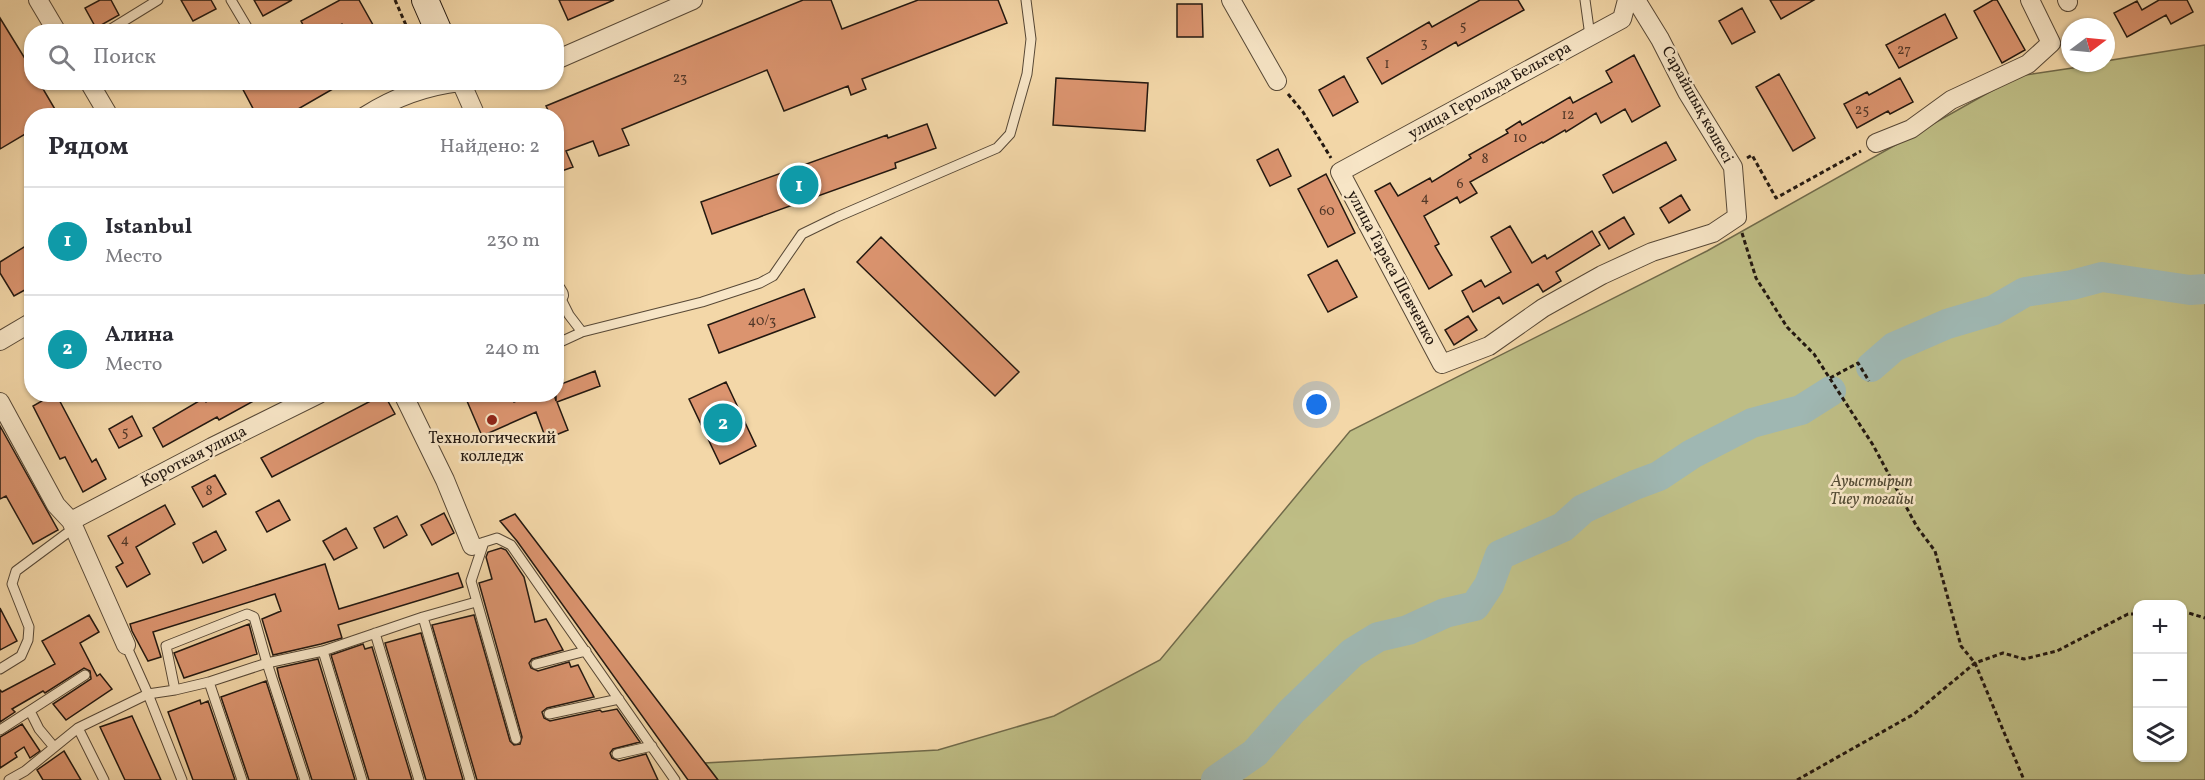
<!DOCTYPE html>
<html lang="ru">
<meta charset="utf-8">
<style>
:root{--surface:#fff;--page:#f2f2f3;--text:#2b2b33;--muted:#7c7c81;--line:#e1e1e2;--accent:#db2777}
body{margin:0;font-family:Vollkorn,serif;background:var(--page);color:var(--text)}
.controls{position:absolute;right:18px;bottom:18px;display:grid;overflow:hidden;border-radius:12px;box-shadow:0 2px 4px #0004}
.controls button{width:54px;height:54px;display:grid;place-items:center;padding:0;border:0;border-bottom:2px solid var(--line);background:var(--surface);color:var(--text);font:30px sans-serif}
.compass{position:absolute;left:2061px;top:18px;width:54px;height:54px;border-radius:50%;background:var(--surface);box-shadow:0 2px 4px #0004;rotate:74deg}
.you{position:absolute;left:1317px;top:405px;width:21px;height:21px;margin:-15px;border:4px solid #fff;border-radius:50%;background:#1a73e8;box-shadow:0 0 0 9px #1a73e833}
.badge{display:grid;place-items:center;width:39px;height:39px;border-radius:50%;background:var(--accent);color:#fff;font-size:20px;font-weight:700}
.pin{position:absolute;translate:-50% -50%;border:3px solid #fff;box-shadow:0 2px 6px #0006}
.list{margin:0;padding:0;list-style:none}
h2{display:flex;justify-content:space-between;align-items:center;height:78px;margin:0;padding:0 24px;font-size:26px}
h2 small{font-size:20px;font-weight:400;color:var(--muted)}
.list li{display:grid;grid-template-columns:39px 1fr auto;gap:18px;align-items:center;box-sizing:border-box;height:108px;padding:0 24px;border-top:2px solid var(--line)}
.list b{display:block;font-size:22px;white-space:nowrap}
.list p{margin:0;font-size:20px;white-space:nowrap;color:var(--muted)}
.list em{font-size:20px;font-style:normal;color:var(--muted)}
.icon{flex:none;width:33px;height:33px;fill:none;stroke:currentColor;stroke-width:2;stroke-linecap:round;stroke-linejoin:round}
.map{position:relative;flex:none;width:2205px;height:780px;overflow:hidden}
.search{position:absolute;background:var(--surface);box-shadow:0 2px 4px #0004;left:24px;top:24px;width:540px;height:66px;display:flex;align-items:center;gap:15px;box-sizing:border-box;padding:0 21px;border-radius:24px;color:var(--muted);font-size:22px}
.panel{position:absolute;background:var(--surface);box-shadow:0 2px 4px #0004;left:24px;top:108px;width:540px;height:294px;border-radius:24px}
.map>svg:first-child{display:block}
.green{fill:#bebd85;stroke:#706a4a;stroke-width:1.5;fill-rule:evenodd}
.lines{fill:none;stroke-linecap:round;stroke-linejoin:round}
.river{stroke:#9fb7b2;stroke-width:30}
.building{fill:#db946f;stroke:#231810;stroke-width:1.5}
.lane-casing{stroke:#574836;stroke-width:11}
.street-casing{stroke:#574836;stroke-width:20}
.secondary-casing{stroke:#231810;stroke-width:28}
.path{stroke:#231810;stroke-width:3;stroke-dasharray:4.5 3;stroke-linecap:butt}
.lane{stroke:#f7e5c6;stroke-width:9}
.street{stroke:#f7e5c6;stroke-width:18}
.secondary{stroke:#f7e5c6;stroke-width:26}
.poi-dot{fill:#8f2418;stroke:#f7e5c6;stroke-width:2}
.labels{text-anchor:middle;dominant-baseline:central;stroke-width:5;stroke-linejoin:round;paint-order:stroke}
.number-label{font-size:14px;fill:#513728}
.street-label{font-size:16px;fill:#231810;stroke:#f7e5c6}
.poi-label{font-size:16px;fill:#231810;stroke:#f7e5c6}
.park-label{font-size:16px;font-style:italic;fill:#524a33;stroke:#f7e5c6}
</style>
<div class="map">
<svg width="2205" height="780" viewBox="0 0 2205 780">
<rect width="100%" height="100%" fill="#f3d7a8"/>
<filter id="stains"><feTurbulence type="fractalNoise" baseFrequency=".00333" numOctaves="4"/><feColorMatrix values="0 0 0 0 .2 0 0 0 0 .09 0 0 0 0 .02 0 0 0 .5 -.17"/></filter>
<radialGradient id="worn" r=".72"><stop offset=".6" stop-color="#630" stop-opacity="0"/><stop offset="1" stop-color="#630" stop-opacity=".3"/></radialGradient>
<path class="green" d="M2205,45V780H718L705,763L938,750L1054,716L1160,660L1350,431L1707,251L2018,76L2106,63V61ZM2138,604H2182V758H2138Z"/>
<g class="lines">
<path class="river" d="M1871,367L1894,347L1947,324L1994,310L2025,292L2072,285L2102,277L2190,290L2205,289
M1216,780L1255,753L1291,712L1352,653L1378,637L1408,630L1445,613L1475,606L1489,585L1500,555L1563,527L1583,509L1635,485L1659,476L1692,454L1752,423L1801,410L1831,391"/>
</g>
<path class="building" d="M100,0H111L119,15L96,28L85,8Z
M181,0H211L216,9L193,21Z
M254,0H292L263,16Z
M340,0H359L377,32H346L342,24L328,32H307L301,21Z
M559,0H614L568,20Z
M803,0H831L842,29L918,0H998L1007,23L862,79L866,89L851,95L848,86L784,111L767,70L622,129L629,145L599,156L593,141L566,151L573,167L556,173V116H551L546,106Z
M1480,0H1518L1524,10L1458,46L1456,42L1382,84L1367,58L1429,22L1432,27Z
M1770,0H1814L1781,19Z
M1993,0H1997L2025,50L2002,63L1974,11Z
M2159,0H2187L2193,12L2171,24L2166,15L2127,37L2114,13L2137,1L2142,10Z
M1177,4H1202L1203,37H1177Z
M1742,8L1755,32L1732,44L1719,21Z
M1945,14L1957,38L1899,68L1886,45Z
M0,18L32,70V82H39L59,116H32V130L0,149Z
M1634,55L1660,106L1632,122L1625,109L1601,123L1596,113L1566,132L1565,130L1543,143L1542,142L1470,182L1477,193L1460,203L1457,197L1424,216L1439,244L1435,246L1452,275L1429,289L1375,191L1390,183L1398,196L1430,178L1432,182L1471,158L1469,155L1508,133L1506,130L1520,121L1522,125L1570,97L1573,103L1612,82L1606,71Z
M1779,74L1815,138L1793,151L1756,87Z
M1344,76L1358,102L1333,116L1319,90Z
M1056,78L1148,83L1145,131L1053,125Z
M1900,78L1913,102L1890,114L1888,111L1857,128L1844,104L1867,92L1869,95Z
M239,82H345L286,116H257Z
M927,124L936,148L895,163L896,168L712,234L701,202L887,135L888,138Z
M1666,142L1676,160L1613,193L1603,175Z
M1278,149L1291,176L1270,186L1257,160Z
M1326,174L1355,233L1328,247L1298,189Z
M1681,195L1690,210L1669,223L1660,208Z
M1624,217L1634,234L1609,249L1599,232Z
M1510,226L1532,263L1545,255L1547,259L1592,231L1600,245L1556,272L1561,281L1543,292L1538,284L1503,304L1499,297L1473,312L1462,291L1481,280L1485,287L1511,272L1491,237Z
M881,237L1019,372L995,396L857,262Z
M32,242V286L14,296L0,273V262Z
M1337,260L1357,297L1328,312L1308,275Z
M804,289L815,317L719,353L708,325Z
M1468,316L1477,330L1454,345L1445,330Z
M595,371L600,386L557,402L568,430L546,439L536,412L482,436L464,394H511L514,402L534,394H554L556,401V386Z
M726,382L756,446L720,464L689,399Z
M54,394H56L92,462L96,459L106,479L83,492L65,457L60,459L33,406Z
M219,394H266L219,420L217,417L163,447L153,428L204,398L206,402Z
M384,394L395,414L272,477L261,458Z
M132,416L142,436L119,448L109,429Z
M0,426L58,530L33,544L6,496L0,499Z
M215,475L226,494L203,507L192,487Z
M279,500L290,520L267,532L256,512Z
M165,505L175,524L136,547L150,574L127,587L116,567L123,563L108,536Z
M444,513L454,533L432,545L421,525Z
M515,514L705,763L718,780H688L517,541L500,521Z
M397,516L407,535L384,548L374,528Z
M346,528L357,548L334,560L323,541Z
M216,531L226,550L203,563L193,543Z
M501,548L506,550L524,577L535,622L546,619L563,650L532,659L529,663L531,668L538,671L569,662L571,667L578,665L594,697L547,708L542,712L544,718L550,721L600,710L602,712L617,709L640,742L613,749L610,753L612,758L619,761L646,754L658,780H477L432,625L474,615L510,741L514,745L520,744L522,737L479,583L492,579L486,557L488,552Z
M325,564L339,609L458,573L463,587L338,625L342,638L321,644L273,655L262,619L281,611L275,594L153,632L161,657L148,661L132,631L130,624Z
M0,608L17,641L0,650Z
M89,615L99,632L80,643L97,676L100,674L112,689L66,720L53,704L91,679L90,671L84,668L45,693L43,691L12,709L15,712L0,722V690L2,692L55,664L42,641Z
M249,624L257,654L184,678L174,653Z
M421,633L463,780H426L385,643Z
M363,644L365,649L372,647L412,780H369L331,655Z
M318,659L355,780H312L279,677L277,668Z
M266,681L298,780H249L221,697Z
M200,700L201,704L208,701L235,780H193L168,712Z
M132,716L161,780H125L100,727Z
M22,724L40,751L30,758L24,747L15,753L17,757L0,768V737Z
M64,751L81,780H43L37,770Z"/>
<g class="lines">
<defs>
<path id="lane" d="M231,0L250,32
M1585,0L1590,36
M106,32L158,0
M559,295L569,315L582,332
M556,344L582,332L702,302L760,283L773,276L802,234L837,217L997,148L1010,134L1027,74L1031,39L1026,0
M484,542L471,581L516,739
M472,546L497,538L511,545L675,780
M423,617L470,780
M375,633L419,780
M126,645L148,694L182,780
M323,651L362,780
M536,664L586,651
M0,669L21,656L28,640L29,627L12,584L16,571L74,528
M209,682L242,780
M175,690L166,646L247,614L254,617L267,663L305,780
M30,711L39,729L54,747
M549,714L619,699
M78,728L104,780
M0,730L85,675
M617,754L652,746
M9,780L25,771L78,728L148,694L175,690L209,682L267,663L323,651L423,617L476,602"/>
<path id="street" d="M38,0L57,32
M1231,0L1277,81
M1627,0L1622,19L1340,172L1442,364L1489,346L1543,308L1602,275L1652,252L1713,233L1737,217L1733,167L1687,92L1660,39L1636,0
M2067,0L2068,2
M556,60L693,0
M89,82L109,116
M461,82L476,116
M365,116C395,97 425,86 460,82
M1876,143L1911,129L1951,100L2028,64L2051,43L2030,0
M556,290L559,295L556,296
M0,341L32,322
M403,394L445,480L472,546
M0,402L56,505L71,521L126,645
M71,521L212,447L319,394"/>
<path id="secondary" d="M425,0L439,32"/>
</defs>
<use href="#lane" class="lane-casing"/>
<use href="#street" class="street-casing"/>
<use href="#secondary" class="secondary-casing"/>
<path class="path" d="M395,0L409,32
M1288,94L1303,112L1331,158
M1747,158L1752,155L1776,198L1861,151
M1742,233L1756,278L1787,327L1814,354L1873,445L1917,527L1935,551L1961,646L1975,663L2024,780
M1830,378L1858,363L1869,381
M2182,611L2205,618
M1797,780L1914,714L1975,663L2003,653L2024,659L2057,651L2128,614H2138"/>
<use href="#lane" class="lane"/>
<use href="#street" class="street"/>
<use href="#secondary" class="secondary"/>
</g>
<circle class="poi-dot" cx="492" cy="420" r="6"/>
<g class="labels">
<g class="number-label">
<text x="1463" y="26">5</text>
<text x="1424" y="43">3</text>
<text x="1904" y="50">27</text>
<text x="1387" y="64">1</text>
<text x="680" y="78">23</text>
<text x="1862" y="110">25</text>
<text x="1568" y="115">12</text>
<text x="1520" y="138">10</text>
<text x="1485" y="159">8</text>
<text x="1460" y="184">6</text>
<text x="1425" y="198">4</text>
<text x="1327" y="211">60</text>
<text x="762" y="321">40/3</text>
<text x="125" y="432">5</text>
<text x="209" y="491">8</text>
<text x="125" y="540">4</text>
</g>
<g class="street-label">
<text transform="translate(1490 91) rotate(-29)">улица Герольда Бельгера</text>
<text transform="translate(1697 105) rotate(61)">Сарайшық көшесі</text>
<text transform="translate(1391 268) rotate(62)">улица Тараса Шевченко</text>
<text transform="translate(194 457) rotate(-27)">Короткая улица</text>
</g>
<g class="poi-label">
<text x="492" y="439">Технологический<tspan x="492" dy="18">колледж</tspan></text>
</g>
<g class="park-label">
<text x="1872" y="482">Ауыстырып<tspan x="1872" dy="18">Тиеу тоғайы</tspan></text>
</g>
</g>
<rect width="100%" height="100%" filter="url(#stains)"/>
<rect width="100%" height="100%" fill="url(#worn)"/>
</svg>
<div class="controls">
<button>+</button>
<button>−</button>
<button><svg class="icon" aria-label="layers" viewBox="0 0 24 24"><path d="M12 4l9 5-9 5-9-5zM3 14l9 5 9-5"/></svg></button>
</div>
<svg class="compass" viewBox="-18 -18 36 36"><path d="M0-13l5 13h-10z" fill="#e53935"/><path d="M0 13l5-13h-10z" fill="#7c7c81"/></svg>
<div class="you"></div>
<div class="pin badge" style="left:799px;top:185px;background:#0f9aa8">1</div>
<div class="pin badge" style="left:723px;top:423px;background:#0f9aa8">2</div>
<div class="search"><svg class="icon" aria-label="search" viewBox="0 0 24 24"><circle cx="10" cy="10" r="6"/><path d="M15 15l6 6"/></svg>Поиск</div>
<section class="panel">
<h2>Рядом<small>Найдено: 2</small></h2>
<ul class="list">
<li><span class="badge" style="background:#0f9aa8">1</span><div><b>Istanbul</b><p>Место</p></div><em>230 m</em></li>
<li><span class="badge" style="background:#0f9aa8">2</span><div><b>Алина</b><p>Место</p></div><em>240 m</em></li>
</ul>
</section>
</div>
